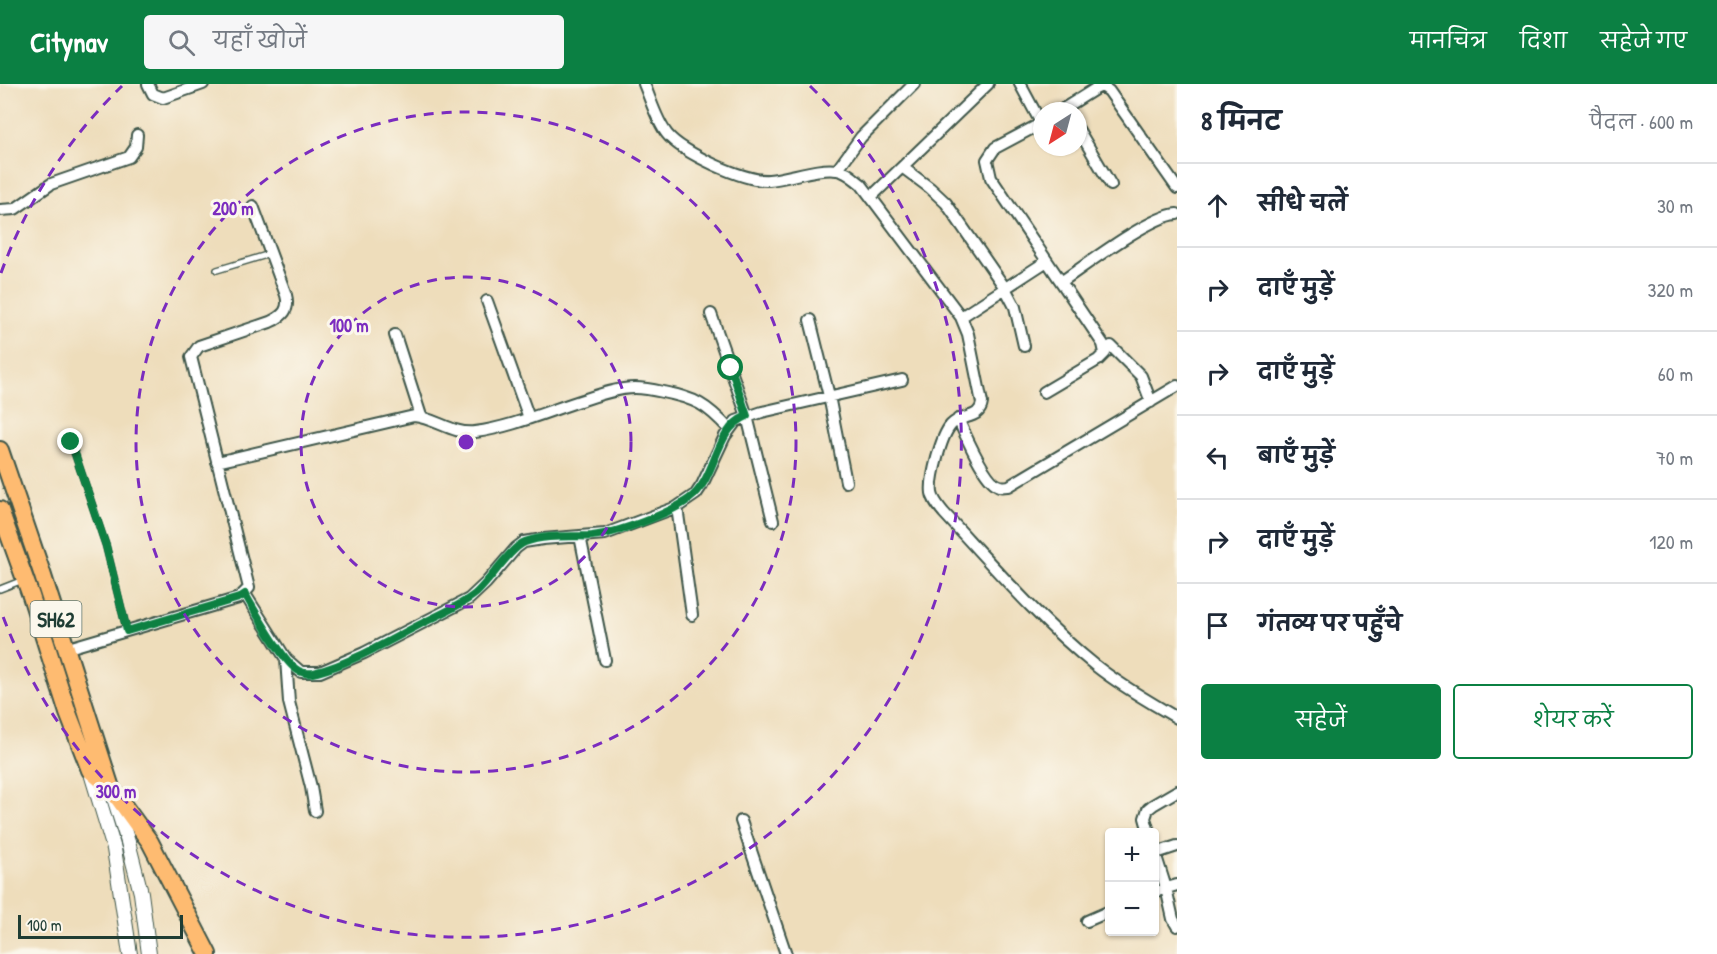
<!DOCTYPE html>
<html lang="hi">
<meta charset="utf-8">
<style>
:root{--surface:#fff;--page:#f6f6f7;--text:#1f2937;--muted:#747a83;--line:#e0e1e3;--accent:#0b8043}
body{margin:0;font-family:"Patrick Hand","Playpen Sans Deva",sans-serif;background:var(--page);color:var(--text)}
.controls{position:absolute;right:18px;bottom:18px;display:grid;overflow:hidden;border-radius:6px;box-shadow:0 2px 4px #0004}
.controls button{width:54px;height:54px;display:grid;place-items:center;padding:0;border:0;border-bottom:2px solid var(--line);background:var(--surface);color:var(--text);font:30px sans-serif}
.compass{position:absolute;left:1033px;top:18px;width:54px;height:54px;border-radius:50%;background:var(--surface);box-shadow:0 2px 4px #0004;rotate:216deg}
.scale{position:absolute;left:18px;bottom:15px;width:165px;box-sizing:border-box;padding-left:6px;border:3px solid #1f3d34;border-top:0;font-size:16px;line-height:21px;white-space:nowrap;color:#1f3d34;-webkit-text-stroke:4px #fbf7ec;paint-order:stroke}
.stop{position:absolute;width:18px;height:18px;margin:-14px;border:4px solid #0b8043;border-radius:50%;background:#fff}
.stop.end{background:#0b8043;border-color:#fff;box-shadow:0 2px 6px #0008}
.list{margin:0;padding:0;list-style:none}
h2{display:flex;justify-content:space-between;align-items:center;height:78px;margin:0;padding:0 24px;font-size:26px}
h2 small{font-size:20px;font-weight:400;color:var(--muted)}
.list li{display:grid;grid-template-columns:39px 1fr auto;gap:18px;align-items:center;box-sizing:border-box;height:84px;padding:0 24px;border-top:2px solid var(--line)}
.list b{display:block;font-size:22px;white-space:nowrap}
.list em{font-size:20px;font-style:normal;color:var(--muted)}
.actions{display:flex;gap:12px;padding:18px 24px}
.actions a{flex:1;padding:14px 0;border:2px solid var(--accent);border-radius:6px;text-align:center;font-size:21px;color:var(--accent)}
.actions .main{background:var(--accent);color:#fff}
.icon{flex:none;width:33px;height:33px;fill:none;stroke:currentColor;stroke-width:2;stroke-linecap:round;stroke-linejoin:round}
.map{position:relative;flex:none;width:1177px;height:870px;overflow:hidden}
header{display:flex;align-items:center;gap:36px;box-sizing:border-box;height:84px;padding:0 30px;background:var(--accent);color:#fff}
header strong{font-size:28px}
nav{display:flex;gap:33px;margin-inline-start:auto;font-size:21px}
.search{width:420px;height:54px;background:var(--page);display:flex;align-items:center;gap:15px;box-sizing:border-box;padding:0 21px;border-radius:6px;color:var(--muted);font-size:22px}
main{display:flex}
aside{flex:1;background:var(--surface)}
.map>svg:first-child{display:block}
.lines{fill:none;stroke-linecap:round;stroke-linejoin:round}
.service-casing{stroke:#3e5548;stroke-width:8}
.minor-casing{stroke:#3e5548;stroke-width:14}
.tertiary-casing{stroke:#3e5548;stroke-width:16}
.primary-casing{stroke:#3e5548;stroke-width:20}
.service{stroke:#fff;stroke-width:5}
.minor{stroke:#fff;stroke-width:10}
.tertiary{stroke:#fff;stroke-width:14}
.primary{stroke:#febb71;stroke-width:16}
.route{stroke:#0b8043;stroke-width:8}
.ring{fill:none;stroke:#7b2cbf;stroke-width:3;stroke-dasharray:10 8}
.labels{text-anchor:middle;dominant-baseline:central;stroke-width:6;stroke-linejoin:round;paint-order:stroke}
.shield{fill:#fbf7ec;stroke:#61756b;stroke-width:1.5}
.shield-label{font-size:21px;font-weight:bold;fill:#1f3d34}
.centre{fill:#7b2cbf;stroke:#fbf7ec;stroke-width:3}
.ring-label{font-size:18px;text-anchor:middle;font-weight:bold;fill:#7b2cbf;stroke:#fbf7ec;stroke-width:6;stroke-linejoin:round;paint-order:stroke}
</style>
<header>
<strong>Citynav</strong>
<div class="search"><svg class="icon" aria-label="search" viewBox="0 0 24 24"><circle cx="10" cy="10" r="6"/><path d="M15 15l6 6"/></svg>यहाँ खोजें</div>
<nav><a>मानचित्र</a><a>दिशा</a><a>सहेजे गए</a></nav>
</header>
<main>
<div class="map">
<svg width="1177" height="870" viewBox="0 0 1177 870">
<rect width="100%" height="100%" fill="#fbf7ec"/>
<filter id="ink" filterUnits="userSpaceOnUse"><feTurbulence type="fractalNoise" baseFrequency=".0167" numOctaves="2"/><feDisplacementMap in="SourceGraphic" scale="12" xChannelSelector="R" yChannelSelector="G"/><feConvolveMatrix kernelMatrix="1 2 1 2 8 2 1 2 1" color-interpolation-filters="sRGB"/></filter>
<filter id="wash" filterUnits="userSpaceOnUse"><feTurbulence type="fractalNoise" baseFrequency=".008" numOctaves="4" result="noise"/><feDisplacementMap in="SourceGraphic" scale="24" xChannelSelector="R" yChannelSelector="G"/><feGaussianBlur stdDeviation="1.35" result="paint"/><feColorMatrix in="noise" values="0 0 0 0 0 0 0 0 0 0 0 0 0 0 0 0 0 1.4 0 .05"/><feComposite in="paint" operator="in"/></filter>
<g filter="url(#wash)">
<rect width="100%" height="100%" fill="#edb"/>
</g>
<g filter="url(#ink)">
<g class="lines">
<defs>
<path id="service" d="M217,186L270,170
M71,358L106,462L127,547
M0,505L23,496"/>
<path id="minor" d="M148,0L153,10L163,14L203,0
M644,0C651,16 656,36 667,50C682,69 745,98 769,96C790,94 818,83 837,86C847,87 854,95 861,100L961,233L968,250L982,319C980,336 961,330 951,341C941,352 930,395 932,409C933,416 939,423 944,429C993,482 1040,537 1096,582C1121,602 1150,618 1177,634
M1020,0L1041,39
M1060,27L1095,5L1102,2L1109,7L1177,104
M1042,39L995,64L987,76L991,94L1103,260L1105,269L1098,276L1044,308
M1078,45L1111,101
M902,83L930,104L946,119L1005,204L1015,223L1024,262
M837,86L861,53L914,0
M871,113L988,0
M0,126L15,125L51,100L129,73L136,63L137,51
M1061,198C1086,181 1150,132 1177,130
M487,217L529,334
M711,230L747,332L773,437
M961,233L1047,177
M810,236L829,312L846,398
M395,251L421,332
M1111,262L1141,292L1151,318
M958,335C965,349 985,399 1000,402C1000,403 1008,402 1009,402L1177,302
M217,378L414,332C435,334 454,351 475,348C513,343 550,326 586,315C601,310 619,304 635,304C644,304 654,306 663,308C695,314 707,321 729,345
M677,423L692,531
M580,452L605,576
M245,510L286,575L301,588H320L364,569L469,515L486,499L516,464L524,458L543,455L605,450L677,423L696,410L702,401L725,352L736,337L762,328L902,296
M65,565L239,514L249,504L191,273L199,262L270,238C283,232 290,226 286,211L253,122
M286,575L289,618L311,703L315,727
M741,737L786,870
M1149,748L1145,734L1148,725L1153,721L1177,707
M1154,766L1166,804L1173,835L1177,842
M1156,769L1177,762
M1154,808L1177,801
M1087,837L1110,827"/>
<path id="tertiary" d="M90,686L114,765L130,870
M114,714L128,758L141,809L149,870"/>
<path id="primary" d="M0,366L42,489L111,704
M0,426L31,512L68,629L90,686L111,704L150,758L208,870"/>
</defs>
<use href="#service" class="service-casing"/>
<use href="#minor" class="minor-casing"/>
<use href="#tertiary" class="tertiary-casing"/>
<use href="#primary" class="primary-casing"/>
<use href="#service" class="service"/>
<use href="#minor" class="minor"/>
<use href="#tertiary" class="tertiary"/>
<use href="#primary" class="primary"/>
</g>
</g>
<g class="lines" filter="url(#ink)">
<path class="route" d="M71,358L106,462L127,547L239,514L245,510C255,527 284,580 299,587C305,590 311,590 317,588C348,581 390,556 419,541C438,531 459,523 475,510C489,498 510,464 525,458C545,450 571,453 592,452C618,449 669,430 689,415C718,394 713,346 747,332L731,284"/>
</g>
<g class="ring">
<circle cx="466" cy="358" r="165"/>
<circle cx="466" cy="358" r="330"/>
<path d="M1 189A495 495 0 0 1 122 2M810 2A495 495 0 1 1 1 527"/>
</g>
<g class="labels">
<rect class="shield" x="30.5" y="517" width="51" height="36" rx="4.5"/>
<g class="shield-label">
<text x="56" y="535">SH62</text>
</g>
</g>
<circle cx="466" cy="358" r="9" class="centre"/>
<g class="ring-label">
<text x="233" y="131">200 m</text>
<text x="349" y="248">100 m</text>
<text x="116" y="714">300 m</text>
</g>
</svg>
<div class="controls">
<button>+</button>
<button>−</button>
</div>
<svg class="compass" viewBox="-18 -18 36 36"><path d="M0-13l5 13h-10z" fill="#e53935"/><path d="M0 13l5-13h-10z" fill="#747a83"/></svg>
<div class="scale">100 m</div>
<div class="stop" style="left:731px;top:284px"></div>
<div class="stop end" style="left:71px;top:358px"></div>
</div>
<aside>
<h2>8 मिनट<small>पैदल · 600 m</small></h2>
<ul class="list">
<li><svg class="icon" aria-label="ahead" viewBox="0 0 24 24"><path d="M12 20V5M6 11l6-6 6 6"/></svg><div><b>सीधे चलें</b></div><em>30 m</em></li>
<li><svg class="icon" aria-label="right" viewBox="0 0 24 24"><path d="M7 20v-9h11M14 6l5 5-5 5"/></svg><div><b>दाएँ मुड़ें</b></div><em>320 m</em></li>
<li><svg class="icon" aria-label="right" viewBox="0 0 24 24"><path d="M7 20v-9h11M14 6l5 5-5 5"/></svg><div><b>दाएँ मुड़ें</b></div><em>60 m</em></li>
<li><svg class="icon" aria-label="left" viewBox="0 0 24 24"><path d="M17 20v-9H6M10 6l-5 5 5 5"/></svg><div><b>बाएँ मुड़ें</b></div><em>70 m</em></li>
<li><svg class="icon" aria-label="right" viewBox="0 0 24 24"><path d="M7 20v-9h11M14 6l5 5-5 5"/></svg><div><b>दाएँ मुड़ें</b></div><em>120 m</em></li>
<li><svg class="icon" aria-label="arrive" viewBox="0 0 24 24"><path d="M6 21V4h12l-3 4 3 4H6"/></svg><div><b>गंतव्य पर पहुँचे</b></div></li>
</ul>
<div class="actions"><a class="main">सहेजें</a><a>शेयर करें</a></div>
</aside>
</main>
